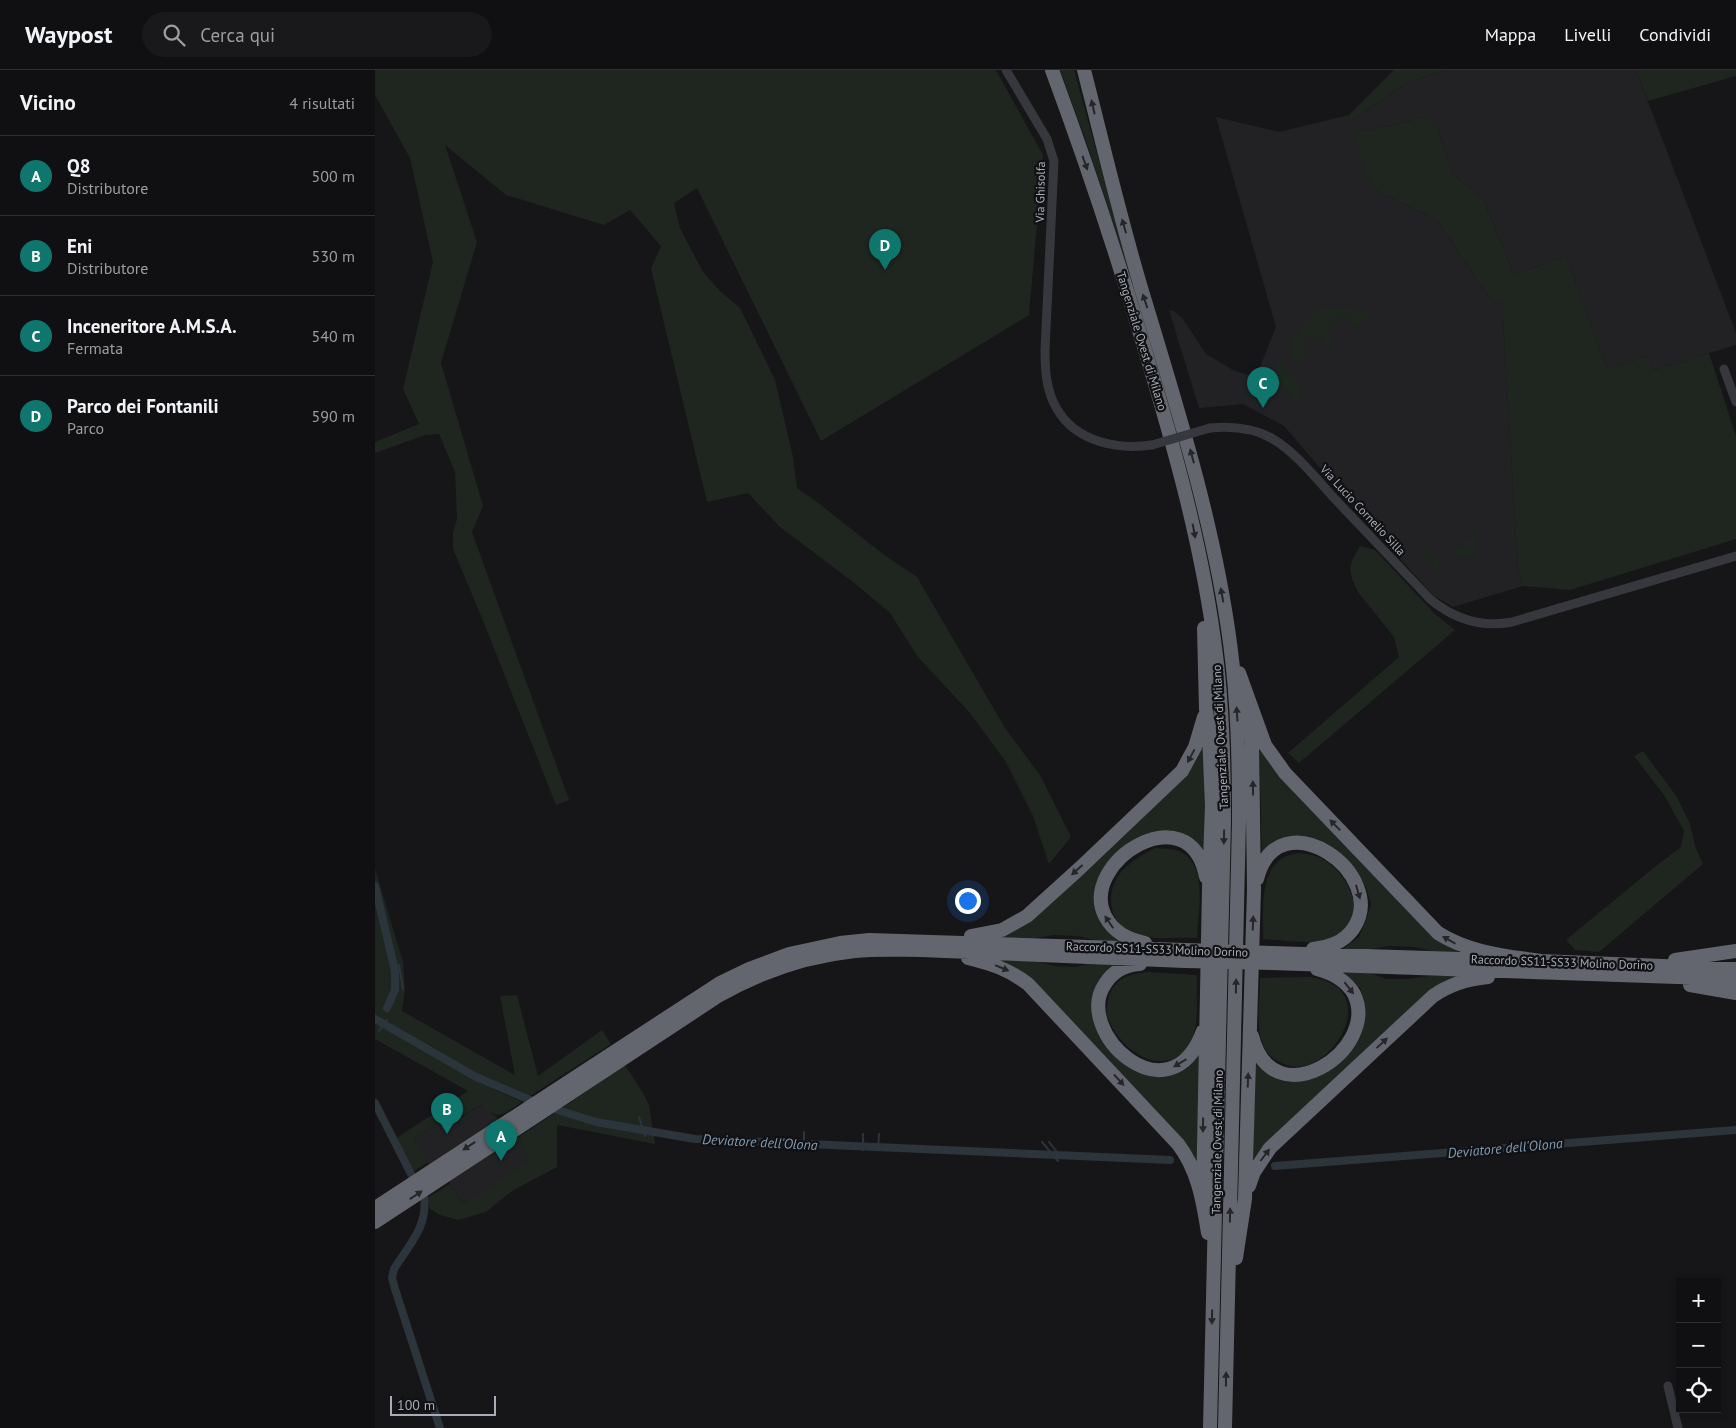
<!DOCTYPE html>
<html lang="it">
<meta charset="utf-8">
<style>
:root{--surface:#101012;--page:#19191b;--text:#f1f3f6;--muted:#9c9d9f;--line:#303032;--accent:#0f766e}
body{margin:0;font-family:"PT Sans",sans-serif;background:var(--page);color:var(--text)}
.controls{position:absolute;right:15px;bottom:15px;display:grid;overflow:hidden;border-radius:0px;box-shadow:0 2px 8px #0003}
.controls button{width:45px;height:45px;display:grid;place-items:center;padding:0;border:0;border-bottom:1px solid var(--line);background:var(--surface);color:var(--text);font:25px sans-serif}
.scale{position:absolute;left:15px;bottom:12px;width:106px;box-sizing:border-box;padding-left:5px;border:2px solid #a8adb8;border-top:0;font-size:14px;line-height:18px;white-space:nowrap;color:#a8adb8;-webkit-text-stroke:4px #111113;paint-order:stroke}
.you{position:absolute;left:592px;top:830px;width:18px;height:18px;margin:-12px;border:4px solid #fff;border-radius:50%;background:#1a73e8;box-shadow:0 0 0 8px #1a73e833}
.badge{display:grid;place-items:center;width:32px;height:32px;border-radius:50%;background:var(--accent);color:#fff;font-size:16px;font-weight:700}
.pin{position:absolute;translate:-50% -41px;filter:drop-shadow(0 1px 2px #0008)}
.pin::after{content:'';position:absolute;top:26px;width:18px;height:15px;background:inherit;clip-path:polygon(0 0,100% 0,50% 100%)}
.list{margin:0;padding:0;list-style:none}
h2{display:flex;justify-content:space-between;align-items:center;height:65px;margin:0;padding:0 20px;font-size:21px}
h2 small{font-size:16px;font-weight:400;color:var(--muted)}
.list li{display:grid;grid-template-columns:32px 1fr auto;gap:15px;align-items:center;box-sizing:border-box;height:80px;padding:0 20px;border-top:1px solid var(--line)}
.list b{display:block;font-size:19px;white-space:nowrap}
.list p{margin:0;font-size:16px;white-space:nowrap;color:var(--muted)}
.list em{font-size:16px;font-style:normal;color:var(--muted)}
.icon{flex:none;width:28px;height:28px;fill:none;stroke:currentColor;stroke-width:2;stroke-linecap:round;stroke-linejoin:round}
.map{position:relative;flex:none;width:1361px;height:1358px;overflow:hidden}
header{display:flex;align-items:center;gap:30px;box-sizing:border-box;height:70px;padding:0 25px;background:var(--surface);border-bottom:1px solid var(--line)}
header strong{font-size:24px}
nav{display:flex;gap:28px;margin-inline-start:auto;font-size:18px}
.search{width:350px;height:45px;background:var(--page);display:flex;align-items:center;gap:12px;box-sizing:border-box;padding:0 18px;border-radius:28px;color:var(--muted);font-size:19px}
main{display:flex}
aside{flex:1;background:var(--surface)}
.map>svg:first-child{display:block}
.built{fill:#222225}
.green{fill:#1e261f}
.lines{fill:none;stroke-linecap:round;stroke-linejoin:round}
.stream{stroke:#2c353c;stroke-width:2}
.canal{stroke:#2c353c;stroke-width:8}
.minor{stroke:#37383d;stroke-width:9}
.highway{stroke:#63666e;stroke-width:14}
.minor-bridge{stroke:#37383d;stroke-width:9}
.highway-bridge{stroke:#63666e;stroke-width:14}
.oneway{fill:#26262a}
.labels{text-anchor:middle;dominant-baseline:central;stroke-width:4.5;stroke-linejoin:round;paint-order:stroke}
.street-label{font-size:12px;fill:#a8adb8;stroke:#111113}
.water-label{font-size:14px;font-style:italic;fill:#7f9bb3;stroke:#111113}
</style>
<header>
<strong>Waypost</strong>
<div class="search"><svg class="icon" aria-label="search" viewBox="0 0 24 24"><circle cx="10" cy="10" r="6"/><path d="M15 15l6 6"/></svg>Cerca qui</div>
<nav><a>Mappa</a><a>Livelli</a><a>Condividi</a></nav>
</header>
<main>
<aside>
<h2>Vicino<small>4 risultati</small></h2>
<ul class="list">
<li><span class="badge">A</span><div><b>Q8</b><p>Distributore</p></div><em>500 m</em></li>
<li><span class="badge">B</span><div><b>Eni</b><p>Distributore</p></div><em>530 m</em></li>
<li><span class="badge">C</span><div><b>Inceneritore A.M.S.A.</b><p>Fermata</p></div><em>540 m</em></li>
<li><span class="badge">D</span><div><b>Parco dei Fontanili</b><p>Parco</p></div><em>590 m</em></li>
</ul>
</aside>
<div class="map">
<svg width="1361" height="1358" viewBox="0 0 1361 1358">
<rect width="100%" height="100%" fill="#161618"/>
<path class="built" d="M1069,0H1261L1361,263V275L1278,300L1273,286L1232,299L1191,186L1139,205L1108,129L1078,104L1062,57L1044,47L1026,54L979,62L1002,121L1063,151L1117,231L1127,233L1143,499L1148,516L1078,537L1058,525L990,450L909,356L868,334L824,338L794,240L799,241L808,249L831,284L860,301L881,307L901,257L841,47L904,62L974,45L976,51L1031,13Z
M107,1034L118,1045L121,1046L124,1052L54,1095L39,1068L80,1044L87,1047Z
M134,1068L141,1069L155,1091L88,1134L75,1114L74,1107Z"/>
<path class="green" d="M0,0H621L668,85L654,245L446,371L322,118L299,133L305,158L328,202L346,222L365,238L400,310L418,387L422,418L442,432L508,484L542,507L630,658L665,705L696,767L674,794L658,746L631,692L595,643L543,587L515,543L482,515L405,457L373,423L332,432L276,199L286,176L255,140L229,155L131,125L70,75L102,172L66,293L108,436L97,462L194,730L181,735L109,553L78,479V463L82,449L80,402L64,364L50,365L0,383V372L44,354L28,319L58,192L35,88L0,25Z
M685,0H699L753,195H752L710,68Z
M1019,0H1069L1031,13L976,51L974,45Z
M1261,0H1361V6L1273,31Z
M1044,47L1055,49L1062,57L1078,104L1108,129L1139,205L1191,186L1232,299L1273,286L1278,300L1334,283L1361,366V469L1195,520L1148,516L1143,499L1127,233L1117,231L1063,151L1002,121L989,101L979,62L1026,54Z
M959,237L999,243L981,258L970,246L952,261L959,270L952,276L944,266L939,270L935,266L926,274L934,284L922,293L917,287L915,274C929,254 932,240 959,237Z
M906,285L908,288L905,290L930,321L925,325L929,331L923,335L897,304Z
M1100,463C1108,483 1091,493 1074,485Z
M985,476L1000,480L1059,543L1080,560L924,693L913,683L1024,587L1019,567L983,522L977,509L975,499L977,490Z
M1054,477L1066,496L1060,498L1046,482Z
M884,673L1062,868L1085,883L1057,881L1039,877L1014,876L996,879H968L984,867L991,850L996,834L991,817L982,804L965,785L950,774L932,768L887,783Z
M830,675V787L783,762L725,812L746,872L724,871L703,866L678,865L657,869L618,868L632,862L826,676Z
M1268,681L1302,727L1315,754L1320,776L1328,794L1224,882L1200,880L1191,870L1277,799L1306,777L1309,761L1289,725L1259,686Z
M780,778C788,779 797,778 804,781C834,794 823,842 822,868C803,867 782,870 763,865C736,858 729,828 743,806C752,793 767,785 780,778Z
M924,783C933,784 941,785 949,790C961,797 974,813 977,826C983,843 970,864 954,870C939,875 905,870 888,869C889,837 881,788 924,783Z
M0,799L28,892L30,919L27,941L140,1005L125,926L142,925L163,1006L227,960L236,974L155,1026L147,1024L102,1004L0,947Z
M622,888L656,890L680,896L701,897L722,892L746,893L721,923L741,983L804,1001L817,992L824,983H825L822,1094L622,891Z
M772,902L822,905C821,923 824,950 818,966C802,1009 756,990 739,960C737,956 733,950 732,946C731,942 732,935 733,931C737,909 753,904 772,902Z
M967,902L995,903L1011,909H1033L1053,906H1083L879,1093V986L926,1011L941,1007L956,998L983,968L990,950L989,931L985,918Z
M932,907C1017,914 951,1020 905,992C897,988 890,982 887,973C881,955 885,927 885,908Z
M0,953L101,1011L147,1032C130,1043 122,1053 107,1034L86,1047L80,1044L39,1068L53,1092L38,1102L20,1069L93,1021L0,969Z
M250,995L268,1023L274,1035L280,1074L182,1055V1097L137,1121L111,1142L83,1150L65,1145L55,1139L52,1128L75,1114L88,1134L154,1091L141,1069Z"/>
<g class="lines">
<path class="stream" d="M19,894L24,895L28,919
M4,961L12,950
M264,1047L270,1066
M667,1072L683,1091
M674,1072L686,1087
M429,1080V1062
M488,1080V1064
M503,1080L504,1064"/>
<path class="canal" d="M0,816L20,901V920L12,938
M0,949L101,1007L162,1033
M0,1033L36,1104
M173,1037L221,1052L320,1069L795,1090
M900,1096L1361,1060
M49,1128C53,1157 33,1176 19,1199L17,1208L20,1219L65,1358"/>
<path class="minor" d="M631,0L672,69L679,91L670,280C670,300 671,321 682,339C701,372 743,380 777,375
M1349,299L1361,332
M835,358C856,356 879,358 898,369C921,383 940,407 958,427C990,461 1023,495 1055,529C1079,549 1106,558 1137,552L1361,486
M1293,1316L1303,1358"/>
<path class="highway" d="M677,0C710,89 740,179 767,270C798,373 828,477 841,585C848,640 849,696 849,752L835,1358
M709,0C728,74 745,148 767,221C802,337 839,453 855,573C863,632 864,692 864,751L850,1358
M864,603L890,675L910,703L1063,863C1096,884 1134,886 1172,892
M882,809C903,726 1016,804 978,859C968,873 954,877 938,879
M596,866L627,860L652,846L705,798L807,701L820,677L829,647
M770,873C753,869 739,863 730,846C703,792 815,722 831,807
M897,883L1116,890
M593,888C617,894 633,899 653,914L803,1074C823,1100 828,1131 833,1163
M1300,890L1361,881
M1165,891L1361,899
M897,893L1361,909
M765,894C750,895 738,901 730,914C697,962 795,1052 828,961
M1315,915L1361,923
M877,966C898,1050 1006,980 979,924C971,910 957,903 942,899
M874,1116L879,1102L895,1078L1058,926C1075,914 1092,909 1113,907
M828,1129L834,818L837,736L834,664L831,639L829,558
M0,1138L345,913L374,899L414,884L465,873L494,870L810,880
M0,1152L343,926C385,902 432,886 480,881C502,879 524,880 546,880L810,891
M861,1188L870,1129L879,819L877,672L875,635"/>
<path class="minor-bridge" d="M777,375L835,358"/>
<path class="highway-bridge" d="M810,880L897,883
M810,891L897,893"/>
</g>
<defs><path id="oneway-solid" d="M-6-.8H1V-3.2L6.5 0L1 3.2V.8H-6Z" transform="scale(1.25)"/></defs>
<g class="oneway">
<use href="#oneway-solid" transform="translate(718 37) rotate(-103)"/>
<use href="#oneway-solid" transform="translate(710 93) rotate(70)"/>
<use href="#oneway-solid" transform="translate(749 156) rotate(-106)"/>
<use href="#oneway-solid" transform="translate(770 231) rotate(-108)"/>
<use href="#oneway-solid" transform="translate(817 386) rotate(-105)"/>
<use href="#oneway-solid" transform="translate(819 461) rotate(79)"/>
<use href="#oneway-solid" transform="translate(847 525) rotate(-100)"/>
<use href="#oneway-solid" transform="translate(862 644) rotate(-94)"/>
<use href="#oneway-solid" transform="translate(816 686) rotate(118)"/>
<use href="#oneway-solid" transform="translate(878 718) rotate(-91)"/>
<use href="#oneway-solid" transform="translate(960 755) rotate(-134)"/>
<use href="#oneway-solid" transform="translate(849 767) rotate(91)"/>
<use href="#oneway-solid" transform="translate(702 800) rotate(138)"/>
<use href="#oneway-solid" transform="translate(983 822) rotate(74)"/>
<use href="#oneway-solid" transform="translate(734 852) rotate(-124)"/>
<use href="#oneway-solid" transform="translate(878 853) rotate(-88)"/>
<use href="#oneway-solid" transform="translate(1074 870) rotate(-150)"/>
<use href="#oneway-solid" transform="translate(627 898) rotate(23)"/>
<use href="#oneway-solid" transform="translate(861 916) rotate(-89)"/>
<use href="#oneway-solid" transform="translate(974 918) rotate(52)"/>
<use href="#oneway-solid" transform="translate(1007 973) rotate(-43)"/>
<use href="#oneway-solid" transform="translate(805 993) rotate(149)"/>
<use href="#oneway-solid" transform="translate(744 1010) rotate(47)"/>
<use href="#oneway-solid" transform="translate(873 1010) rotate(-88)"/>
<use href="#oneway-solid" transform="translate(828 1055) rotate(91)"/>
<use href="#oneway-solid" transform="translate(94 1076) rotate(147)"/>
<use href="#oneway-solid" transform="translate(890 1085) rotate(-53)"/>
<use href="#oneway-solid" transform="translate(41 1125) rotate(-33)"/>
<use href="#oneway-solid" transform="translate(855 1145) rotate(-89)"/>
<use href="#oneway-solid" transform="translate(837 1247) rotate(91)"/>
<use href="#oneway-solid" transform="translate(851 1309) rotate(-89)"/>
</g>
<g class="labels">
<g class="street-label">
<text transform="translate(665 122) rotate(-89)">Via Ghisolfa</text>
<text transform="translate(767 271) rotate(73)">Tangenziale Ovest di Milano</text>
<text transform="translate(988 440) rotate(47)">Via Lucio Cornelio Silla</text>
<text transform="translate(845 667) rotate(-93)">Tangenziale Ovest di Milano</text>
<text transform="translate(782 879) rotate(2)">Raccordo SS11-SS33 Molino Dorino</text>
<text transform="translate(1187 892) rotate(2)">Raccordo SS11-SS33 Molino Dorino</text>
<text transform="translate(842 1072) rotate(-89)">Tangenziale Ovest di Milano</text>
</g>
<g class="water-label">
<text transform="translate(385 1072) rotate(3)">Deviatore dell'Olona</text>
<text transform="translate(1130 1078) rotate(-5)">Deviatore dell'Olona</text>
</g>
</g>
</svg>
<div class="controls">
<button>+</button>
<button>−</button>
<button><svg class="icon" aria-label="locate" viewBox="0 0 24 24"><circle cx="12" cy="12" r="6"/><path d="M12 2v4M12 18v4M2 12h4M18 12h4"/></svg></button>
</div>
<div class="scale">100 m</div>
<div class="you"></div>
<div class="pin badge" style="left:126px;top:1091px">A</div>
<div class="pin badge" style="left:72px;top:1064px">B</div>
<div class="pin badge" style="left:888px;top:338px">C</div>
<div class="pin badge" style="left:510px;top:200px">D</div>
</div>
</main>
